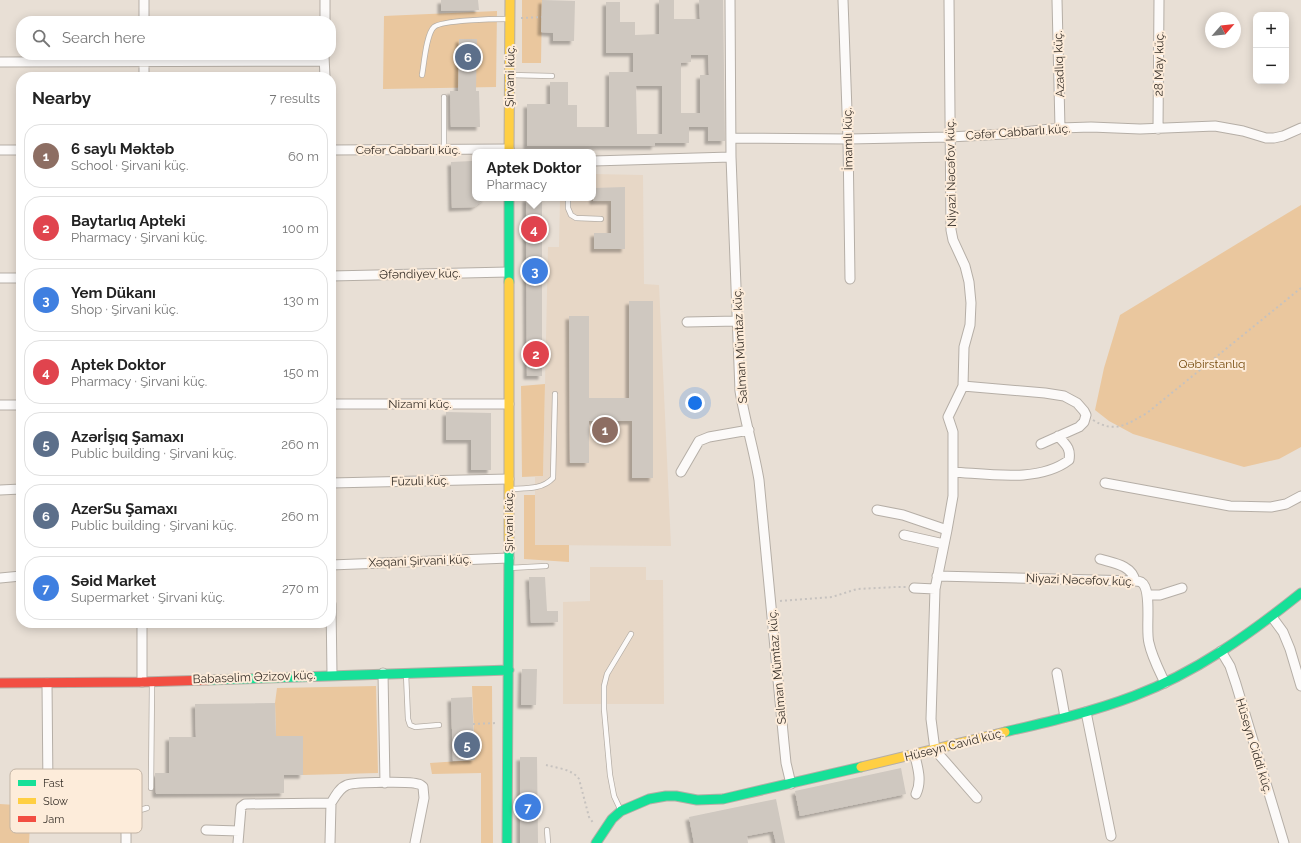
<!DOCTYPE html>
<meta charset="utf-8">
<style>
:root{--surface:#fff;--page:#f6f6f6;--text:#222;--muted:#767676;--line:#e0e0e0;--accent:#7c3aed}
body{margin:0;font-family:Raleway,sans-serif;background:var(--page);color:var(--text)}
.controls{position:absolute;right:12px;top:12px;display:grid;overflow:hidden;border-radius:8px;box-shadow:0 2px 10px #0003}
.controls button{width:36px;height:36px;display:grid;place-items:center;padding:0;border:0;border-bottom:1px solid var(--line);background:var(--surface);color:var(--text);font:20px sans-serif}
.compass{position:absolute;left:1205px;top:12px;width:36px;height:36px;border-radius:50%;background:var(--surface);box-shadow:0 2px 10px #0003;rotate:62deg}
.you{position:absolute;left:695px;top:403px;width:14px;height:14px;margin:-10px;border:3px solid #fff;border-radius:50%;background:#1a73e8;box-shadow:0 0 0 6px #1a73e833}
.badge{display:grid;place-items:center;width:26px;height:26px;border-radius:50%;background:var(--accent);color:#fff;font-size:13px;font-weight:700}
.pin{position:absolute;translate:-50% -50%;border:2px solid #fff;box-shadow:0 1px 4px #0006}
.popup{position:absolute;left:472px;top:149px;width:124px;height:52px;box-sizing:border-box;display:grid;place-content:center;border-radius:8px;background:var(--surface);filter:drop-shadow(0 1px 3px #0005);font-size:13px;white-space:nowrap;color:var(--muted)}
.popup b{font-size:15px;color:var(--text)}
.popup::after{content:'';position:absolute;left:50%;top:100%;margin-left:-8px;border:8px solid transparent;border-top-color:var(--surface)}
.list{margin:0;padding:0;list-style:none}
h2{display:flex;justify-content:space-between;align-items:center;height:52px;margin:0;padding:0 16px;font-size:17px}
h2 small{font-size:13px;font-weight:400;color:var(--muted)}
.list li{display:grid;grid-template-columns:26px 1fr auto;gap:12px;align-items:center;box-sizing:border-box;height:64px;margin:0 8px 8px;padding:0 8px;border:1px solid var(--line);border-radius:16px}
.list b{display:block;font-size:15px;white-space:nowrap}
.list p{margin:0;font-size:13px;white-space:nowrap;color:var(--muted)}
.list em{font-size:13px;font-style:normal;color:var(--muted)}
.icon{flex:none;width:22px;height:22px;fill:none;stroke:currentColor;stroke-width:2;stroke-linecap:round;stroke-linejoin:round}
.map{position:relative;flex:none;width:1301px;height:843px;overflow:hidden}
.search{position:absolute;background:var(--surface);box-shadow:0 2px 10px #0003;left:16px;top:16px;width:320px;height:44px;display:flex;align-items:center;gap:10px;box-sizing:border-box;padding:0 14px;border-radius:16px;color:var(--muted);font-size:15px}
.panel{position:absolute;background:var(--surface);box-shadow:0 2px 10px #0003;left:16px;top:72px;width:320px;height:556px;border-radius:16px}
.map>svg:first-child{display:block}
.built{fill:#e7d7c6}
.green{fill:#eac79e}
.building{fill:#cfc8c0;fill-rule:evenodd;filter:url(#shadow)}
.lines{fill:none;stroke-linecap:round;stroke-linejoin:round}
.lane-casing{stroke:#b5aea6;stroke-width:6}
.street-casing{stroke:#b5aea6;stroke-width:11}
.fast-casing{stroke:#b5aea6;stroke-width:11}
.slow-casing{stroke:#b5aea6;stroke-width:11}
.jam-casing{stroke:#b5aea6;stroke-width:11}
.path{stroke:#c6c2bf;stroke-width:2;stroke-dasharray:2 3;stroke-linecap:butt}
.lane{stroke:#fcfaf9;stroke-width:4.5}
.street{stroke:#fcfaf9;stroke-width:9}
.fast{stroke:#16e098;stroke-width:9}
.slow{stroke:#ffcf43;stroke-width:9}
.jam{stroke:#f24e42;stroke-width:9}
.labels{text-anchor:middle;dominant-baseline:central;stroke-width:4;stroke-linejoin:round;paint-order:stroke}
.street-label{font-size:12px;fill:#373029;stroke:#fdecda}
.park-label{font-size:12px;fill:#774c0f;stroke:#fdecda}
.key{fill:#fdecda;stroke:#c2b4a5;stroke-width:1}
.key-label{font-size:11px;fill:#373029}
</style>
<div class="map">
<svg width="1301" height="843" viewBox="0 0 1301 843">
<defs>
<filter id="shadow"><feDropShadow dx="-3.5" dy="3.5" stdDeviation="1" flood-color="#0004"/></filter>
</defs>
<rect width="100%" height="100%" fill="#e8dfd5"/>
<path class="built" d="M593,174L643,175L644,284L659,285L671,546L535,545V477L543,476L548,247H559L560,198H593Z
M590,567H646V580H663L664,704H563V602L590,601Z"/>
<path class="green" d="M522,0H542L541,63H522Z
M497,11L496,87L383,89L384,16Z
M1301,205V447L1279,459L1244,467L1133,434L1109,421L1095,410L1104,368L1120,315Z
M545,384L543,476L522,477L521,386Z
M524,495H535V545H569V562L524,559Z
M376,686L378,773L303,775V736H276L275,703L277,688Z
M472,686H492L493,843H481V773L432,774L430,763L475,760Z
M0,804L31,806L29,843H0Z"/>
<path class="building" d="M441,0H478L479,10L441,11Z
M542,0L575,1L574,41H553V33L541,32Z
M659,0H674V19H700L699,0H723L725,141H708V127H689V143H655V146H527V104H550V82H568V105H577V127H609V72H633V53H606V2H620V22H635V35L659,34ZM691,55H708L709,75H700V113H681V63L691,62ZM636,86H662V134H637Z
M459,39H477L476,91H479L480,127H451L450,91H458Z
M472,161L475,164V198H486L474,207L452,208L451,162Z
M625,187V249H594V233H611V201H593V188Z
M526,198H542V376H527Z
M629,301H653V478H632V421H589V463H570L569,316H589V398H629Z
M446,412L491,413V470H471V440H446Z
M529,577H545L547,611H558V622L531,623Z
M522,669H537L536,705H521Z
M472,697L475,760L453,761L451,698Z
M275,703L276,736H303V775H284V793L156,794L155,773H169V737H196L195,704Z
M520,757H537L538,843H520Z
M901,768L906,794L800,816L795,791Z
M776,799L785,843H776L773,831L747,836L748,843H694L689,817Z"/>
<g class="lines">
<defs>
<path id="lane" d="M422,75C424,65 426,34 434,27C442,20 495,19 508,19
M510,75L552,76
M444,149V97
M568,198V208L571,215L576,218L601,219
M509,489C525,488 542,490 553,478L555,394
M509,568L546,566
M406,674L408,719L410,725L415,727L439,725
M151,788L152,683
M621,811L614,796L610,775L604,709V686L607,674L631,634
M123,815L147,808
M547,830L548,843"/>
<path id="street" d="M730,0L731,157L740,391C745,421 754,450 759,480L784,743L786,763L791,784
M843,0L848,139L850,279
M949,0L951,230L953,240L965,266L969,282L971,303L970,325L964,347L963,386L948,417L953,432V496L947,530L935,589L931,719L935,750L977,798
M1057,0L1060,128
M144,21V0
M325,21V0
M324,56L325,77
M0,62L324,61
M144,77V55
M1158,129L1159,0
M732,138L848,139L950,137L1004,134L1060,128L1091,127L1140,129L1215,126L1243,131L1266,138H1274L1283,136L1301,128
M0,150H21
M331,150L509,149
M593,161L731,157
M331,276L508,272
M0,278H21
M687,322L738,321
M963,386L1045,393L1064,396L1077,403L1084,411L1086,415L1084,422L1079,427L1041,444
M331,404H509
M0,405H21
M681,472L699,441L709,437L749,430
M953,472C989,474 1039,483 1069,460C1071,448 1066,445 1058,436
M331,483L509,479
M1105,483L1230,506L1271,507L1286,504L1301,496
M0,490L21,489
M877,510L903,515L947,530
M904,535L944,544
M1100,559C1113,563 1132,565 1135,581
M331,565L509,558
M937,576L1135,581C1137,581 1139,581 1141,582C1153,589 1145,630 1149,643C1152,657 1159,670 1165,683
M0,578L21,576
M914,588L935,589
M1147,595H1160L1182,588
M331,604L332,674
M1272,617L1283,632L1290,649L1301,686
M1221,651L1230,666L1236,684L1284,843
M383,673L385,783
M1057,673L1065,717
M142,682V623
M47,683L48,789L51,798L58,802L109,807C128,813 126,825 126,843
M1086,712L1111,836
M915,756C918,769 922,781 916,794
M206,830L239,831
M238,843L241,807L245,804L331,803C335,797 339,788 347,785C354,782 411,781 418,784C420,784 422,786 423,787L424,798L415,843
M330,843L331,803"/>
<path id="fast" d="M509,198V282
M208,680L509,670
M1005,732C1048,722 1092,712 1134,696C1195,673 1250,634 1301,593
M507,843L509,546
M596,843L612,819L621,811L649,799L666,796H676L697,800L723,799L861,767"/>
<path id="slow" d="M509,152L510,0
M509,282V546
M861,767L1005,732"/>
<path id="jam" d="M0,683L142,682L208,680"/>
</defs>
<use href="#lane" class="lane-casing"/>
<use href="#street" class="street-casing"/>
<use href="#fast" class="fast-casing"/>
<use href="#slow" class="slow-casing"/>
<use href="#jam" class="jam-casing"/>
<path class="path" d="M521,18L542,17
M1093,420C1115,434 1127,424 1147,413L1301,288
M780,601L832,597L857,589L896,587H906
M473,724L497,723
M546,765C557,768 572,769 579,779L589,817L594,824"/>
<use href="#lane" class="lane"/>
<use href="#street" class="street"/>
<use href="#fast" class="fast"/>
<use href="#slow" class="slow"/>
<use href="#jam" class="jam"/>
</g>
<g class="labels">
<g class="street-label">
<text transform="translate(1059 64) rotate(-92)">Azadlıq küç.</text>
<text transform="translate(1159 64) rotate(-89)">28 May küç.</text>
<text transform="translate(510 76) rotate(-89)">Şirvani küç.</text>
<text transform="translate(1018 132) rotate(-4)">Cəfər Cabbarlı küç.</text>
<text transform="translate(848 139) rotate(-91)">İmamlı küç.</text>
<text x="408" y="150">Cəfər Cabbarlı küç.</text>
<text transform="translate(951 173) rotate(-91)">Niyazi Nəcəfov küç.</text>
<text transform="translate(420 274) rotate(-1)">Əfəndiyev küç.</text>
<text transform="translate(740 346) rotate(-93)">Salman Mümtaz küç.</text>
<text x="420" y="404">Nizami küç.</text>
<text transform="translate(420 481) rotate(-1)">Füzuli küç.</text>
<text transform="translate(509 521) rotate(-90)">Şirvani küç.</text>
<text transform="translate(420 561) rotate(-2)">Xəqani Şirvani küç.</text>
<text transform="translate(1080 580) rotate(2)">Niyazi Nəcəfov küç.</text>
<text transform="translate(777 667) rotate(-95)">Salman Mümtaz küç.</text>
<text transform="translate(254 677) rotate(-2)">Babasəlim Əzizov küç.</text>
<text transform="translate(954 745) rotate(-14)">Hüseyn Cavid küç.</text>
<text transform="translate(1254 746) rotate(73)">Hüseyn Ciddi küç.</text>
</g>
<g class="park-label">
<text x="1212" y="364">Qəbirstanlıq</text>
</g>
</g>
<rect x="10" y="769" width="132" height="64" rx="6" class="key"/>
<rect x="18" y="780" width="18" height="6" fill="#16e098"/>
<rect x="18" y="798" width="18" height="6" fill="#ffcf43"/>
<rect x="18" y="816" width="18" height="6" fill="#f24e42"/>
<g class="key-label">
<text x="43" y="787">Fast</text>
<text x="43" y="805">Slow</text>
<text x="43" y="823">Jam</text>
</g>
</svg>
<div class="controls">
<button>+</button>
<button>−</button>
</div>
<svg class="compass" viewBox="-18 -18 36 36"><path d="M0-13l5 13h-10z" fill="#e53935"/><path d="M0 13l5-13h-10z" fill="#767676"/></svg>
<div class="you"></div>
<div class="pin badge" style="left:605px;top:430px;background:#8d6e63">1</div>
<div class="pin badge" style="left:536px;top:354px;background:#e0444e">2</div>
<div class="pin badge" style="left:535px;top:271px;background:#3f7fe0">3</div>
<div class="pin badge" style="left:534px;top:229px;background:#e0444e">4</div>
<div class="popup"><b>Aptek Doktor</b>Pharmacy</div>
<div class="pin badge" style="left:467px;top:745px;background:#5c6f8a">5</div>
<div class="pin badge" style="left:468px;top:57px;background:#5c6f8a">6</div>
<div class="pin badge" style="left:528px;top:807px;background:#3f7fe0">7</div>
<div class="search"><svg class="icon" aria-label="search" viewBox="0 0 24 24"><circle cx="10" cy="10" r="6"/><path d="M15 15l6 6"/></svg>Search here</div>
<section class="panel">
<h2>Nearby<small>7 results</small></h2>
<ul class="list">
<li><span class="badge" style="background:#8d6e63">1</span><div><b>6 saylı Məktəb</b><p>School · Şirvani küç.</p></div><em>60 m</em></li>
<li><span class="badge" style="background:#e0444e">2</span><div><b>Baytarlıq Apteki</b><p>Pharmacy · Şirvani küç.</p></div><em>100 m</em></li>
<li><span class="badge" style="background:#3f7fe0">3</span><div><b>Yem Dükanı</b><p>Shop · Şirvani küç.</p></div><em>130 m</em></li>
<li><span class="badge" style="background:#e0444e">4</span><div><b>Aptek Doktor</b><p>Pharmacy · Şirvani küç.</p></div><em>150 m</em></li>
<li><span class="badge" style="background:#5c6f8a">5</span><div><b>Azərİşıq Şamaxı</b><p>Public building · Şirvani küç.</p></div><em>260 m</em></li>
<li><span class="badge" style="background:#5c6f8a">6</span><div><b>AzerSu Şamaxı</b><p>Public building · Şirvani küç.</p></div><em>260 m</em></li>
<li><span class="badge" style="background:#3f7fe0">7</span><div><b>Səid Market</b><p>Supermarket · Şirvani küç.</p></div><em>270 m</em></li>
</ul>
</section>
</div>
